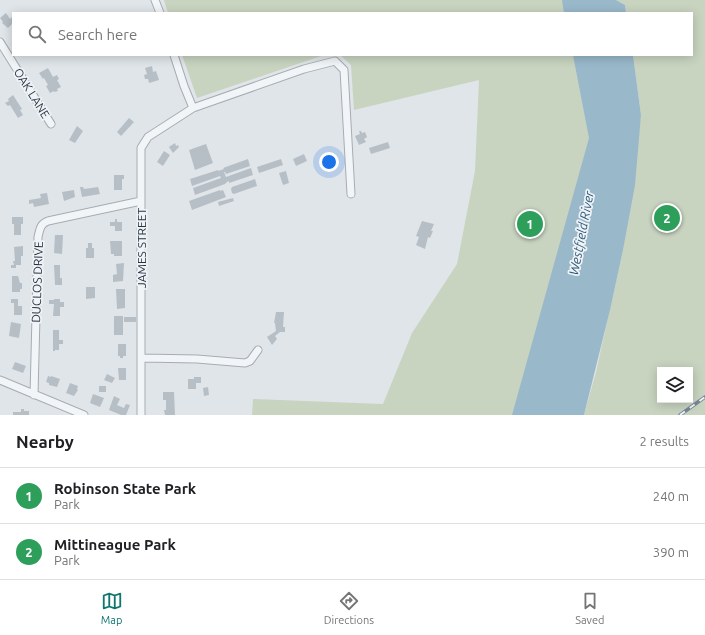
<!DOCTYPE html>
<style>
:root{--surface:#fff;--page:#f6f6f6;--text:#202124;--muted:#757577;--line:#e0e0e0;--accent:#0f766e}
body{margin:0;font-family:Ubuntu,sans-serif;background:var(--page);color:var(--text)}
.controls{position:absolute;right:12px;bottom:12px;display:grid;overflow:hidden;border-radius:0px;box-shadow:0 2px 10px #0003}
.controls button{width:36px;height:36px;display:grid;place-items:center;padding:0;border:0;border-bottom:1px solid var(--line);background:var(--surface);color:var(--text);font:20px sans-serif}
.you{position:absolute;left:329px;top:162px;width:14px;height:14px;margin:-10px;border:3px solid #fff;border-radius:50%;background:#1a73e8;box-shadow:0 0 0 6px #1a73e833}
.badge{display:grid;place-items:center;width:26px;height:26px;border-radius:50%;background:var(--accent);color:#fff;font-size:13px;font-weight:700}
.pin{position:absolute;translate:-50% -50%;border:2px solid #fff;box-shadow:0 1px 4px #0006}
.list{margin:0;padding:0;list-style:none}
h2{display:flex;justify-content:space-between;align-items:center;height:52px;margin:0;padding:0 16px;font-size:17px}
h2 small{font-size:13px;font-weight:400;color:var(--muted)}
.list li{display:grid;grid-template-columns:26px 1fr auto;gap:12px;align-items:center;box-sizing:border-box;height:56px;padding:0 16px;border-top:1px solid var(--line)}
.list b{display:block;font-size:15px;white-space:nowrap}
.list p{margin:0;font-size:13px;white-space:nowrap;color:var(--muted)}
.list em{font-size:13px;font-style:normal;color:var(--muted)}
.icon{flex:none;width:22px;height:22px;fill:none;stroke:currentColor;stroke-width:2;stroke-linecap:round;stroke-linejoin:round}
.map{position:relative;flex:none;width:705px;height:415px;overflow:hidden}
.search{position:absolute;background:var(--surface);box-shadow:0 2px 10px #0003;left:12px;right:12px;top:12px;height:44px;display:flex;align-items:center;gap:10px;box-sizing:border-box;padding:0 14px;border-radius:0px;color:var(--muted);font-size:15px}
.sheet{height:164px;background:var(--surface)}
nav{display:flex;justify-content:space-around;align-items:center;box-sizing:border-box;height:56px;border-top:1px solid var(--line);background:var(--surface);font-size:11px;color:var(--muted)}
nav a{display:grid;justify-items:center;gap:2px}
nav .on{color:var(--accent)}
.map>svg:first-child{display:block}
.green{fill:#c8d4c0;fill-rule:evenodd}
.water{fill:#99b9cb}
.building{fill:#b7bfc6}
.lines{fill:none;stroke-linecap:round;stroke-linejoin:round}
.minor-casing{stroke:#a5adb3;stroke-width:9}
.minor{stroke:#f2f5f7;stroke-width:7}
.rail-casing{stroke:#788794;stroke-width:3.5}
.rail{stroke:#eff3f7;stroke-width:2;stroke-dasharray:6;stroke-linecap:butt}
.labels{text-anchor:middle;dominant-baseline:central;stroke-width:3.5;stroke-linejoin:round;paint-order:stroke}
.street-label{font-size:12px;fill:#283541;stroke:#eff3f7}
.water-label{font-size:13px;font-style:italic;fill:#305b77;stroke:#eff3f7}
</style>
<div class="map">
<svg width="705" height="415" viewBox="0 0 705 415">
<rect width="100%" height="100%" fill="#e0e5e9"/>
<path class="green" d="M164,0H591L595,13H168Z
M616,0H705V415H584L596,372L623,250L641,115L633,55H692V13H626L625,5ZM660,370H690V400H660Z
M182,55H324L197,98Z
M340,55H607L554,415H252L253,399L383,404L412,333L457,264L475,171L479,80L354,110L351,65Z"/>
<path class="water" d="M562,0H616L625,5L626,13H564Z
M573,55H633L641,115L635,185L623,250L610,310L584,415H512L589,138Z"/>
<path class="building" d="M6,13L10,19L13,16V23L8,28L2,23L3,22L0,18Z
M152,66L153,72L156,71L159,80L149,83L148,79H145L144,75L147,74L145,68Z
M48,68L53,77L57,75L59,79L57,80L61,87L57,89L58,91L54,92V91L50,93L46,86L48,85L44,78L43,79L39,73Z
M13,95L22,109L20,110L23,115L18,118L10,105L8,106L5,103L9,101L8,99Z
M129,118L134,122L121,136L117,132Z
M77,126L83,131L75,143L69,140Z
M359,131H361L362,133L365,132L367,137L364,139L366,142L359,145L355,136L360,134Z
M388,142L390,148L371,154L369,148Z
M175,143L176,146L178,145L179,147L173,153L169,147Z
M206,144L213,163L195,170L189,150Z
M164,151L170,155L163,166L157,162Z
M304,154L307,161L296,166L293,159Z
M248,159L250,166L226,174L225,172H224L226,177L251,168L253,175L229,183V181L227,182L225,184L195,195L193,188L221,178L220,176L192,186L190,179L218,170V171L224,169L223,168Z
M281,159L283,165L259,173L257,167Z
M286,171L289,183L283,185L279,173Z
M114,175H124V179H122V190H114Z
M255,179L257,186L234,194L232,193L231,189L232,187Z
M80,187H83L84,189L98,187L100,194L82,197Z
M74,190L75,197L64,201L62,192Z
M220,190V191L223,190L226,197L192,210L189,201Z
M47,193L49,204L34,207L33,203L29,204V200L41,198L40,194Z
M233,198L234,201L219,206L218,202Z
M12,217H23V224H21V235H14V224H12Z
M115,219H117V222H122V231H115V226H110V222H115Z
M422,221L434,224L431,231H433L430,238L428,237L425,249L416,245L419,237L416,236Z
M55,235H63L62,254L54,253Z
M110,241H122V256H114V254H111Z
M88,243H92V248H94V258H86V248H88Z
M23,246V256H21V265H16V268H11V265H14L13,261H15L14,247Z
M124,263L123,281L113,282V275L117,274L116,264Z
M54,265H60V278H62V285H55Z
M12,276H18L20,283H22V289H20V292H12Z
M86,287H95V298L86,299Z
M116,289H125V308L117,309Z
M11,299H18V306H22V315H14V303H11Z
M54,299H60V302H64V307H60V316H53L54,304H49V300H54Z
M276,312H284L283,327H285V332H280L275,336L277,339L272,345L267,337L276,331L275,323H274Z
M114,316H123V335H114Z
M124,317H136V322H124Z
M11,322L21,324L19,338L9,336Z
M53,330H59V340H63V344H59V350H55V351H53Z
M118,344H126V356H123V358H120V356H118Z
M15,362L26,366L23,373L12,369Z
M118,368H126V380H119Z
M107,374L115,378L112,383L104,380Z
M48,376L51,377V376L60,379L57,387L49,385V383L46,382Z
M194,377H201V383H196V389H188V379H194Z
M70,383L78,386L77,389L78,390L74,396L66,393Z
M99,386H106V392H99Z
M208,387L209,395L204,396L203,388Z
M163,392H174L175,415H165L164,410H166V400H163Z
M93,394L104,398L100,407L90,403Z
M114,396L120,399L117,405L124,408L126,404L130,405L126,415H121L109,410Z
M21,409H24V411H29V415H13V412H21Z"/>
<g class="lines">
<defs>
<path id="minor" d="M155,0L160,13
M0,42L51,124
M174,55L184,86L193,108
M142,358L197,359L245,363L250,361L258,350
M0,380L84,415
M34,395L38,237C40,229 40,224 48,221L141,201
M141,415V148L148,137L193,108L304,69L335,61L344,70L351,194"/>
</defs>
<use href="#minor" class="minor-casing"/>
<use href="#minor" class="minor"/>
<defs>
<path id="rail" d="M680,415L705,397"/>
</defs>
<use href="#rail" class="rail-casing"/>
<use href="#rail" class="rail"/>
</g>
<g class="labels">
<g class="street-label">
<text transform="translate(32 93) rotate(58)">OAK LANE</text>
<text transform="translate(141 248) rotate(-90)">JAMES STREET</text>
<text transform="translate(37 282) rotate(-88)">DUCLOS DRIVE</text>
</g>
<g class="water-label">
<text transform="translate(581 233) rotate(-79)">Westfield River</text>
</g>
</g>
</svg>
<div class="controls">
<button><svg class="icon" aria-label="layers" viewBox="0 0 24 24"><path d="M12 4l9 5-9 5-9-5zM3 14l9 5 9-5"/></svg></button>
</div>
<div class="you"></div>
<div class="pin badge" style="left:530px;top:224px;background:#2e9e5b">1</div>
<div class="pin badge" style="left:667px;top:218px;background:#2e9e5b">2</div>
<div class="search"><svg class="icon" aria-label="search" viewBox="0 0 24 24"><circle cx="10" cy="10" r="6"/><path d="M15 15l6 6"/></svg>Search here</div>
</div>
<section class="sheet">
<h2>Nearby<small>2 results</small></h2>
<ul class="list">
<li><span class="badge" style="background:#2e9e5b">1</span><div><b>Robinson State Park</b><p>Park</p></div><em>240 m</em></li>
<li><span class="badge" style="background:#2e9e5b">2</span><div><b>Mittineague Park</b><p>Park</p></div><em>390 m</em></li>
</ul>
</section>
<nav>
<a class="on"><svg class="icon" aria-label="map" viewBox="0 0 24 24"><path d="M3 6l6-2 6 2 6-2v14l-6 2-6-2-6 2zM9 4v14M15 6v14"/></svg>Map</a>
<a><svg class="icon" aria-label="directions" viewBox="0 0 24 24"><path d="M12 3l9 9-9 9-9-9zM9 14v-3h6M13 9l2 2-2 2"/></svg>Directions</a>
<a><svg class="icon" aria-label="saved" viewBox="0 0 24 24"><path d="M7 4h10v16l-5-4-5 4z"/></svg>Saved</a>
</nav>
